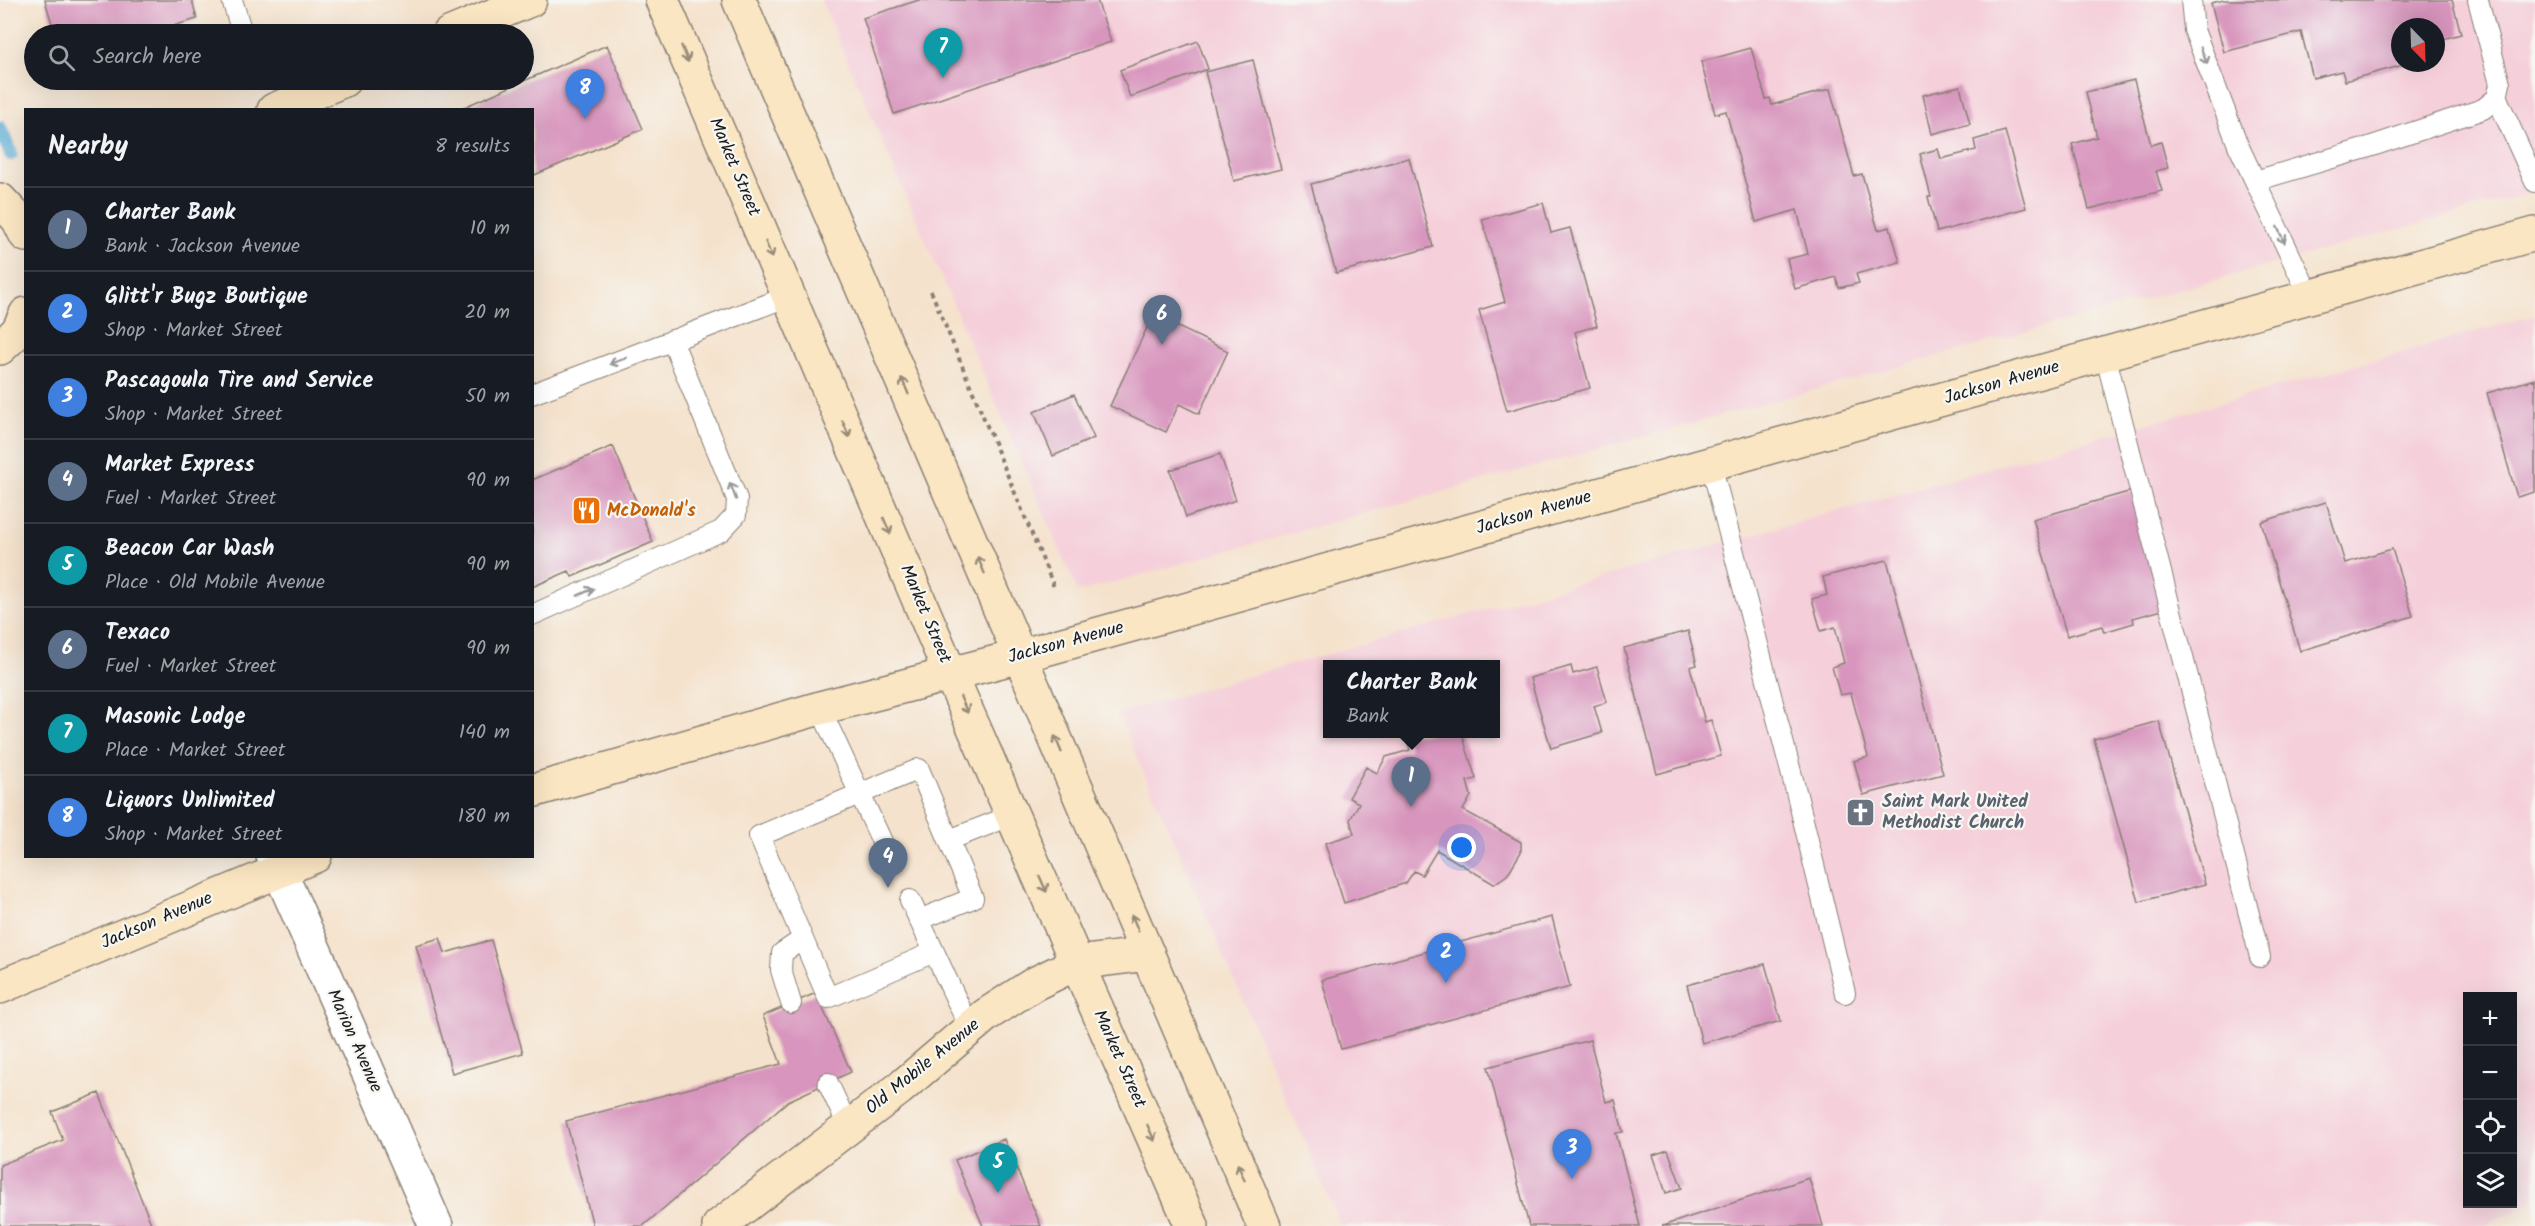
<!DOCTYPE html>
<meta charset="utf-8">
<style>
:root{--surface:#171b24;--page:#242831;--text:#f1f3f6;--muted:#9ea1a6;--line:#363941;--accent:#d690ce}
body{margin:0;font-family:Kalam,sans-serif;background:var(--page);color:var(--text)}
.controls{position:absolute;right:18px;bottom:18px;display:grid;overflow:hidden;border-radius:0px;box-shadow:0 6px 24px #0002}
.controls button{width:54px;height:54px;display:grid;place-items:center;padding:0;border:0;border-bottom:2px solid var(--line);background:var(--surface);color:var(--text);font:30px sans-serif}
.compass{position:absolute;left:2391px;top:18px;width:54px;height:54px;border-radius:50%;background:var(--surface);box-shadow:0 6px 24px #0002;rotate:157deg}
.you{position:absolute;left:1462px;top:848px;width:21px;height:21px;margin:-15px;border:4px solid #fff;border-radius:50%;background:#1a73e8;box-shadow:0 0 0 9px #1a73e833}
.badge{display:grid;place-items:center;width:39px;height:39px;border-radius:50%;background:var(--accent);color:#fff;font-size:20px;font-weight:700}
.pin{position:absolute;translate:-50% -50px;filter:drop-shadow(0 2px 3px #0008)}
.pin::after{content:'';position:absolute;top:32px;width:21px;height:18px;background:inherit;clip-path:polygon(0 0,100% 0,50% 100%)}
.popup{position:absolute;left:1323px;top:660px;width:177px;height:78px;box-sizing:border-box;display:grid;place-content:center;border-radius:0px;background:var(--surface);filter:drop-shadow(0 2px 4px #0005);font-size:20px;white-space:nowrap;color:var(--muted)}
.popup b{font-size:22px;color:var(--text)}
.popup::after{content:'';position:absolute;left:50%;top:100%;margin-left:-12px;border:12px solid transparent;border-top-color:var(--surface)}
.list{margin:0;padding:0;list-style:none}
h2{display:flex;justify-content:space-between;align-items:center;height:78px;margin:0;padding:0 24px;font-size:26px}
h2 small{font-size:20px;font-weight:400;color:var(--muted)}
.list li{display:grid;grid-template-columns:39px 1fr auto;gap:18px;align-items:center;box-sizing:border-box;height:84px;padding:0 24px;border-top:2px solid var(--line)}
.list b{display:block;font-size:22px;white-space:nowrap}
.list p{margin:0;font-size:20px;white-space:nowrap;color:var(--muted)}
.list em{font-size:20px;font-style:normal;color:var(--muted)}
.icon{flex:none;width:33px;height:33px;fill:none;stroke:currentColor;stroke-width:2;stroke-linecap:round;stroke-linejoin:round}
.map{position:relative;flex:none;width:2535px;height:1226px;overflow:hidden}
.search{position:absolute;background:var(--surface);box-shadow:0 6px 24px #0002;left:24px;top:24px;width:510px;height:66px;display:flex;align-items:center;gap:15px;box-sizing:border-box;padding:0 21px;border-radius:33px;color:var(--muted);font-size:22px}
.panel{position:absolute;background:var(--surface);box-shadow:0 6px 24px #0002;left:24px;top:108px;width:510px;height:750px;border-radius:0px}
.map>svg:first-child{display:block}
.built{fill:#f5cfda;fill-rule:evenodd}
.lines{fill:none;stroke-linecap:round;stroke-linejoin:round}
.stream{stroke:#5cadd6;stroke-width:14}
.building{fill:#d895bd}
.lane-casing{stroke:#887f74;stroke-width:22}
.street-casing{stroke:#887f74;stroke-width:36}
.secondary-casing{stroke:#887f74;stroke-width:36}
.path{stroke:#887f74;stroke-width:4;stroke-dasharray:4.5 4.5;stroke-linecap:butt}
.lane{stroke:#fff;stroke-width:20}
.street{stroke:#fff;stroke-width:33}
.secondary{stroke:#fbe6c3;stroke-width:33}
.oneway{stroke:#978b78}
.oneway2{stroke:#999}
.labels{text-anchor:middle;dominant-baseline:central;stroke-width:4.5;stroke-linejoin:round;paint-order:stroke}
.street-label{font-size:18px;fill:#1c1c1c;stroke:#f6f6f2}
.food-label{font-size:18px;font-weight:bold;fill:#c56008;stroke:#f6f6f2;text-anchor:start}
.worship-label{font-size:18px;font-weight:bold;fill:#5b616d;stroke:#f6f6f2;text-anchor:start}
</style>
<div class="map">
<svg width="2535" height="1226" viewBox="0 0 2535 1226">
<rect width="100%" height="100%" fill="#f6f6f2"/>
<filter id="ink" filterUnits="userSpaceOnUse"><feTurbulence type="fractalNoise" baseFrequency=".0167" numOctaves="2"/><feDisplacementMap in="SourceGraphic" scale="12" xChannelSelector="R" yChannelSelector="G"/><feConvolveMatrix kernelMatrix="1 2 1 2 8 2 1 2 1" color-interpolation-filters="sRGB"/></filter>
<filter id="wash" filterUnits="userSpaceOnUse"><feTurbulence type="fractalNoise" baseFrequency=".008" numOctaves="4" result="noise"/><feDisplacementMap in="SourceGraphic" scale="24" xChannelSelector="R" yChannelSelector="G"/><feGaussianBlur stdDeviation="1.35" result="paint"/><feColorMatrix in="noise" values="0 0 0 0 0 0 0 0 0 0 0 0 0 0 0 0 0 1.4 0 .05"/><feComposite in="paint" operator="in"/></filter>
<g filter="url(#wash)">
<rect width="100%" height="100%" fill="#f5e2cc"/>
<path class="built" d="M821,0H2535V192L1078,592ZM2400,27H2436V63H2400Z
M2535,315V1201L2483,1226H1341L1118,713ZM1327,664H1495V734H1327ZM2468,996H2512V1204H2468Z"/>
<g class="lines">
<path class="stream" d="M0,128L11,154"/>
</g>
<g id="blocks">
<path class="building" d="M45,0H192L197,19L145,34H55Z
M919,0H1097L1111,42L894,114L863,18Z
M2224,0H2452L2461,34L2436,41V27H2400V63L2407,64L2345,81L2342,71L2313,78L2301,32L2224,52L2211,3Z
M1198,41L1208,69L1130,97L1120,70Z
M607,45L643,129L532,176V110H457Z
M1751,48L1766,99L1770,98L1772,105L1830,89L1854,176L1862,174L1878,230L1890,227L1900,262L1856,274L1859,283L1839,288L1836,277L1795,289L1787,259L1808,254L1797,210L1756,222L1726,111L1715,114L1701,62Z
M1253,60L1281,169L1234,181L1205,72Z
M2134,80L2151,145L2161,142L2168,168L2156,171L2162,191L2089,209L2072,144L2097,137L2086,92Z
M1960,86L1970,124L1932,134L1923,95Z
M2005,131L2026,208L1937,232L1928,197H1931L1920,154L1938,149L1941,159L1976,150L1974,140Z
M1409,158L1433,247L1336,273L1311,184Z
M1543,203L1551,233L1570,228L1597,326L1575,332L1590,388L1507,411L1479,310L1505,302L1482,219Z
M1153,315L1228,351L1199,414L1179,404L1166,432L1110,406Z
M2535,379V492L2517,497L2487,393Z
M1074,394L1094,438L1053,456L1034,412Z
M613,446L653,542L572,577L569,571L532,587V480Z
M1220,454L1236,500L1186,517L1170,470Z
M2132,491L2166,609L2133,618L2134,623L2104,632L2102,626L2067,636L2033,519Z
M2326,502L2345,563L2392,549L2413,616L2300,651L2261,522Z
M1887,560L1943,774L1863,795L1854,761L1868,757L1851,693L1840,695L1832,667L1844,663L1835,627L1821,631L1812,599L1827,595L1823,577Z
M1688,631L1697,665L1690,667L1705,722L1711,720L1721,756L1657,774L1624,648Z
M1571,666L1573,674L1597,667L1607,702L1594,706L1602,733L1551,748L1530,678Z
M2159,721L2205,884L2139,902L2094,739Z
M1405,734H1462L1476,779L1467,781L1471,796L1463,810L1521,842V852L1507,875L1494,884L1437,850L1422,875L1414,871L1406,883L1344,903L1325,843L1354,834L1350,820L1359,803L1349,798L1366,767L1377,773L1386,757L1410,750Z
M1552,917L1570,987L1341,1049L1322,980Z
M440,938L445,953L491,940L523,1053L452,1073L416,945Z
M1765,964L1781,1021L1702,1043L1687,985Z
M816,993L851,1072L788,1101L643,1226H593L566,1121L781,1064L763,1016Z
M1590,1040L1606,1102L1615,1100L1623,1132L1616,1133L1640,1226H1529L1488,1067Z
M99,1093L152,1226H0V1165L63,1140L52,1112Z
M1004,1139L1041,1226H983L955,1160Z
M1668,1150L1682,1188L1666,1193L1653,1155Z
M1809,1178L1823,1226H1662Z"/>
</g>
</g>
<g filter="url(#ink)">
<use href="#blocks" fill-opacity="0" stroke="#887f74" stroke-width="1.5"/>
<g class="lines">
<defs>
<path id="lane" d="M232,0L241,29
M2191,0L2194,30L2238,145L2310,297
M2497,98L2535,182
M2255,181L2363,149L2483,109L2497,98L2500,84L2478,0
M2105,354L2260,957
M532,394L789,296
M1711,464L1798,799L1845,993
M532,615L721,531L736,515L737,499L672,340
M820,708L885,848
M949,840L1013,815
M910,900L970,1029
M919,920L973,898L919,769L759,836L828,998L934,952
M791,1003L781,970L782,953L803,939
M828,1083L848,1126"/>
<path id="street" d="M273,856L436,1226"/>
<path id="secondary" d="M662,0L950,673L1192,1226
M739,0L1264,1226
M449,34L530,0
M274,110L344,80
M0,200L18,219L26,235
M0,348L18,331L26,314
M532,791L820,708L1020,656L2535,234
M0,987L315,856
M719,1226L899,1089L986,1015L1034,984L1077,963L1148,954"/>
</defs>
<use href="#lane" class="lane-casing"/>
<use href="#street" class="street-casing"/>
<use href="#secondary" class="secondary-casing"/>
<path class="path" d="M931,291L1054,587"/>
<use href="#lane" class="lane"/>
<use href="#street" class="street"/>
<use href="#secondary" class="secondary"/>
</g>
<defs><path id="oneway-shaft" d="M-6 0H5M1.5-3L5.5 0L1.5 3" fill="none" stroke-width="1.6" stroke-linecap="round" stroke-linejoin="round" transform="scale(1.5)"/></defs>
<g class="oneway">
<use href="#oneway-shaft" transform="translate(685 54) rotate(67)"/>
<use href="#oneway-shaft" transform="translate(769 250) rotate(67)"/>
<use href="#oneway-shaft" transform="translate(905 386) rotate(-113)"/>
<use href="#oneway-shaft" transform="translate(846 429) rotate(67)"/>
<use href="#oneway-shaft" transform="translate(887 526) rotate(67)"/>
<use href="#oneway-shaft" transform="translate(981 565) rotate(-113)"/>
<use href="#oneway-shaft" transform="translate(964 705) rotate(66)"/>
<use href="#oneway-shaft" transform="translate(1058 744) rotate(-113)"/>
<use href="#oneway-shaft" transform="translate(1043 884) rotate(66)"/>
<use href="#oneway-shaft" transform="translate(1135 923) rotate(-113)"/>
<use href="#oneway-shaft" transform="translate(1151 1133) rotate(66)"/>
<use href="#oneway-shaft" transform="translate(1241 1172) rotate(-113)"/>
</g>
<g class="oneway2">
<use href="#oneway-shaft" transform="translate(2204 56) rotate(69)"/>
<use href="#oneway-shaft" transform="translate(2281 235) rotate(65)"/>
<use href="#oneway-shaft" transform="translate(618 361) rotate(159)"/>
<use href="#oneway-shaft" transform="translate(733 491) rotate(-110)"/>
<use href="#oneway-shaft" transform="translate(586 592) rotate(-24)"/>
</g>
</g>
<defs>
<symbol id="restaurant-square" viewBox="-11 -11 22 22"><rect x="-9" y="-9" width="18" height="18" rx="4" fill="#e8710a" stroke="#f6f6f2"/><path d="M-5-6h1v4h1v-4h1v4h1v-4h1v5L-1.5 .5V6h-2V.5L-5-1ZM5-6V6H3V1.5H1.5Q1.5-4 5-6Z" fill="#fff"/></symbol>
<symbol id="church-square" viewBox="-11 -11 22 22"><rect x="-9" y="-9" width="18" height="18" rx="4" fill="#6b7280" stroke="#f6f6f2"/><path d="M-1.2-6h2.4v3.5h3.3v2.4h-3.3V6h-2.4V-.1h-3.3v-2.4h3.3Z" fill="#fff"/></symbol>
</defs>
<g fill-rule="evenodd">
<use href="#restaurant-square" x="570" y="494" width="33" height="33"/>
<use href="#church-square" x="1844" y="796" width="33" height="33"/>
</g>
<g class="labels">
<g class="street-label">
<text transform="translate(734 167) rotate(67)">Market Street</text>
<text transform="translate(2002 383) rotate(-16)">Jackson Avenue</text>
<text transform="translate(1534 513) rotate(-16)">Jackson Avenue</text>
<text transform="translate(925 614) rotate(67)">Market Street</text>
<text transform="translate(1066 643) rotate(-15)">Jackson Avenue</text>
<text transform="translate(157 921) rotate(-23)">Jackson Avenue</text>
<text transform="translate(354 1041) rotate(66)">Marion Avenue</text>
<text transform="translate(1119 1059) rotate(66)">Market Street</text>
<text transform="translate(923 1067) rotate(-39)">Old Mobile Avenue</text>
</g>
<g class="food-label">
<text x="607" y="511">McDonald's</text>
</g>
<g class="worship-label">
<text x="1882" y="802">Saint Mark United<tspan x="1882" dy="21">Methodist Church</tspan></text>
</g>
</g>
</svg>
<div class="controls">
<button>+</button>
<button>−</button>
<button><svg class="icon" aria-label="locate" viewBox="0 0 24 24"><circle cx="12" cy="12" r="6"/><path d="M12 2v4M12 18v4M2 12h4M18 12h4"/></svg></button>
<button><svg class="icon" aria-label="layers" viewBox="0 0 24 24"><path d="M12 4l9 5-9 5-9-5zM3 14l9 5 9-5"/></svg></button>
</div>
<svg class="compass" viewBox="-18 -18 36 36"><path d="M0-13l5 13h-10z" fill="#e53935"/><path d="M0 13l5-13h-10z" fill="#9ea1a6"/></svg>
<div class="you"></div>
<div class="pin badge" style="left:1411px;top:807px;background:#5c6f8a">1</div>
<div class="popup"><b>Charter Bank</b>Bank</div>
<div class="pin badge" style="left:1446px;top:983px;background:#3f7fe0">2</div>
<div class="pin badge" style="left:1572px;top:1179px;background:#3f7fe0">3</div>
<div class="pin badge" style="left:888px;top:888px;background:#5c6f8a">4</div>
<div class="pin badge" style="left:998px;top:1193px;background:#0f9aa8">5</div>
<div class="pin badge" style="left:1162px;top:345px;background:#5c6f8a">6</div>
<div class="pin badge" style="left:943px;top:78px;background:#0f9aa8">7</div>
<div class="pin badge" style="left:585px;top:119px;background:#3f7fe0">8</div>
<div class="search"><svg class="icon" aria-label="search" viewBox="0 0 24 24"><circle cx="10" cy="10" r="6"/><path d="M15 15l6 6"/></svg>Search here</div>
<section class="panel">
<h2>Nearby<small>8 results</small></h2>
<ul class="list">
<li><span class="badge" style="background:#5c6f8a">1</span><div><b>Charter Bank</b><p>Bank · Jackson Avenue</p></div><em>10 m</em></li>
<li><span class="badge" style="background:#3f7fe0">2</span><div><b>Glitt'r Bugz Boutique</b><p>Shop · Market Street</p></div><em>20 m</em></li>
<li><span class="badge" style="background:#3f7fe0">3</span><div><b>Pascagoula Tire and Service</b><p>Shop · Market Street</p></div><em>50 m</em></li>
<li><span class="badge" style="background:#5c6f8a">4</span><div><b>Market Express</b><p>Fuel · Market Street</p></div><em>90 m</em></li>
<li><span class="badge" style="background:#0f9aa8">5</span><div><b>Beacon Car Wash</b><p>Place · Old Mobile Avenue</p></div><em>90 m</em></li>
<li><span class="badge" style="background:#5c6f8a">6</span><div><b>Texaco</b><p>Fuel · Market Street</p></div><em>90 m</em></li>
<li><span class="badge" style="background:#0f9aa8">7</span><div><b>Masonic Lodge</b><p>Place · Market Street</p></div><em>140 m</em></li>
<li><span class="badge" style="background:#3f7fe0">8</span><div><b>Liquors Unlimited</b><p>Shop · Market Street</p></div><em>180 m</em></li>
</ul>
</section>
</div>
